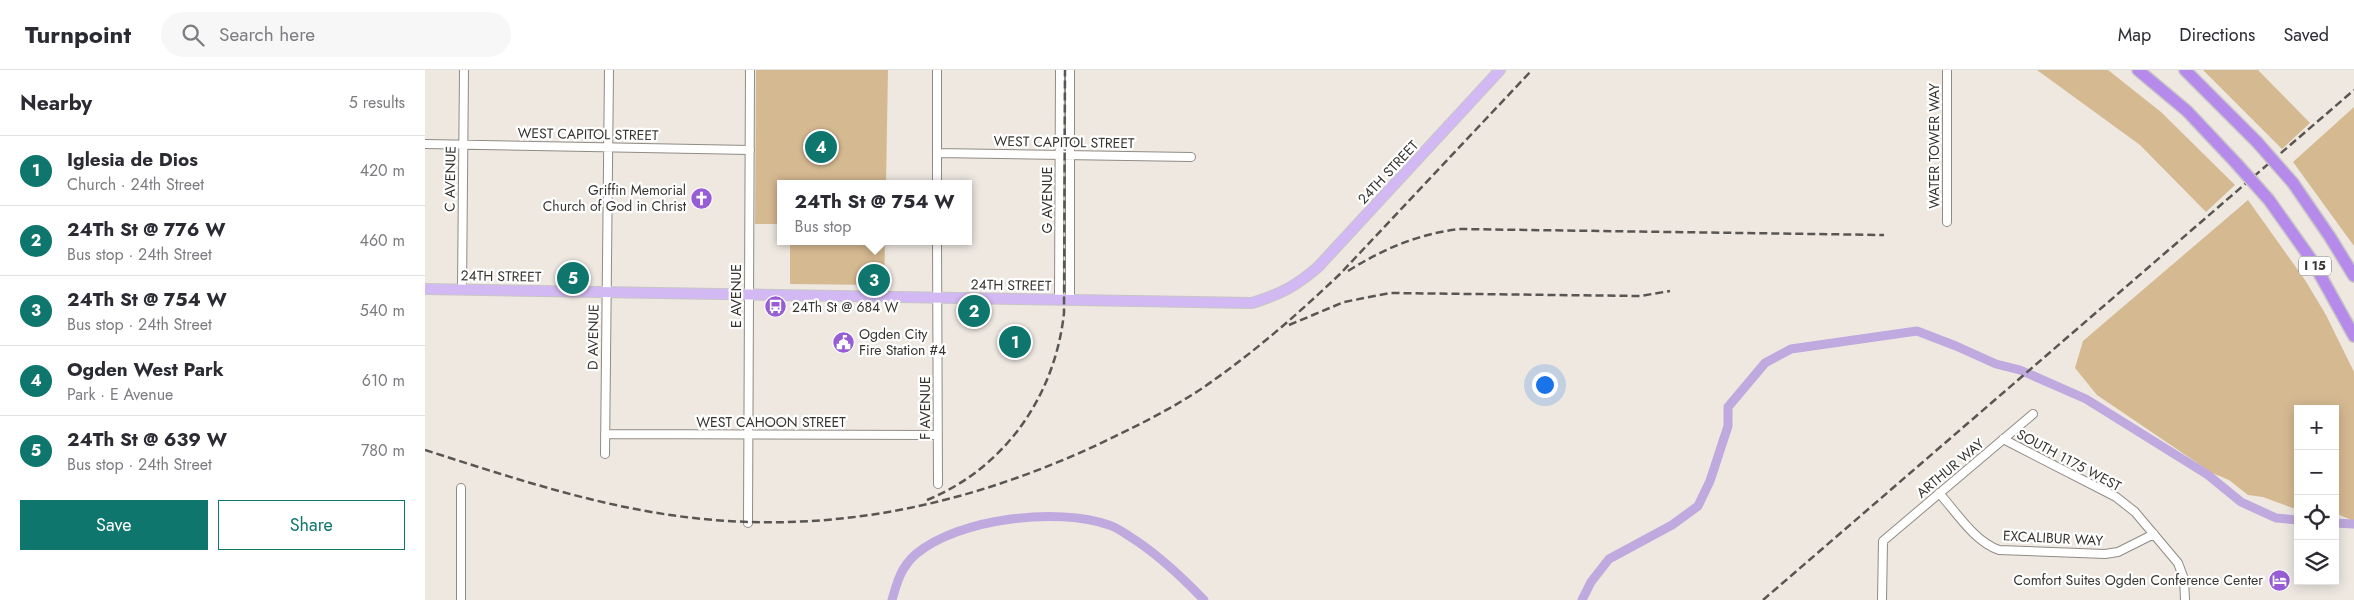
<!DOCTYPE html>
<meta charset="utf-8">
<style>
:root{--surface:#fff;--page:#f7f7f7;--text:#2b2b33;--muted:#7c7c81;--line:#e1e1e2;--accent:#0f766e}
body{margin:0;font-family:Jost,sans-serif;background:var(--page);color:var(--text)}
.controls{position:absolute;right:15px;bottom:15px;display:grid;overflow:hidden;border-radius:0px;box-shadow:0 2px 12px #0003}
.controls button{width:45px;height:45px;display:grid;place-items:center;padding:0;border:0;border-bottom:1px solid var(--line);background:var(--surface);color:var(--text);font:25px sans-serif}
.you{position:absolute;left:1119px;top:314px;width:18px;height:18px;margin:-12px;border:4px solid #fff;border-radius:50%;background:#1a73e8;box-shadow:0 0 0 8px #1a73e833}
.badge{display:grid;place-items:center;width:32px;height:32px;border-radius:50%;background:var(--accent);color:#fff;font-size:16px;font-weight:700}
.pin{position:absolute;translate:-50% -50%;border:2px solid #fff;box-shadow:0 1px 5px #0006}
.popup{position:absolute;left:352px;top:110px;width:195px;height:65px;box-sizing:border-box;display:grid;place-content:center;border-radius:0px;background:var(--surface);filter:drop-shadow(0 1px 4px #0005);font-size:16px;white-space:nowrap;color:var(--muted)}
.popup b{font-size:19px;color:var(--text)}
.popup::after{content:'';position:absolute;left:50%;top:100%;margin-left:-10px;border:10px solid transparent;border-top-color:var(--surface)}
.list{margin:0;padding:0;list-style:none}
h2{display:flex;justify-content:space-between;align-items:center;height:65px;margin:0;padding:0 20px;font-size:21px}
h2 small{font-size:16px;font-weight:400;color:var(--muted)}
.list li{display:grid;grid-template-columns:32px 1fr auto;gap:15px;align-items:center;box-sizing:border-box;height:70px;padding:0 20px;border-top:1px solid var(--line)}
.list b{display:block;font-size:19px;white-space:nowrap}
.list p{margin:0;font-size:16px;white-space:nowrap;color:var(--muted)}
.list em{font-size:16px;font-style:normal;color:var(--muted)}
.actions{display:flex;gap:10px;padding:15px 20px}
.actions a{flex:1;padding:11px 0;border:1px solid var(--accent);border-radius:0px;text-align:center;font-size:18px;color:var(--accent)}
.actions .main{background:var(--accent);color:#fff}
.icon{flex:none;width:28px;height:28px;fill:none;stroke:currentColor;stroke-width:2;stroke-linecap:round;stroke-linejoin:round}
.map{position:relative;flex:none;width:1929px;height:530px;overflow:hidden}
header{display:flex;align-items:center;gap:30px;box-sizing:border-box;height:70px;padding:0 25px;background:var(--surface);border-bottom:1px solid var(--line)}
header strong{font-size:24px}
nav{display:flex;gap:28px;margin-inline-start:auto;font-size:18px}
.search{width:350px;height:45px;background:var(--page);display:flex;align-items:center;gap:12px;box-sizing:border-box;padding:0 18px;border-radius:28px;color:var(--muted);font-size:19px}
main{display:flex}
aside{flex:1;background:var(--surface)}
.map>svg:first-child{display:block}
.green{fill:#d5b991}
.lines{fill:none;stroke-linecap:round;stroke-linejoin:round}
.canal{stroke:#bfa9de;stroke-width:9}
.minor-casing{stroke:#908b85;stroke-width:10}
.major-casing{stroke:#c7c6c6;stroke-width:12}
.highway-casing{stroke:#c7c6c6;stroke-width:14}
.minor{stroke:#fff;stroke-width:8}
.major{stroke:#d3b9f3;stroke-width:10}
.highway{stroke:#b68aeb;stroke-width:11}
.rail{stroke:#595652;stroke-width:2.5;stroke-dasharray:8 4;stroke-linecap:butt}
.highway-bridge-casing{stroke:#c7c6c6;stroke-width:14;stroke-linecap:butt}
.highway-bridge{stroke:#b68aeb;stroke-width:11}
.labels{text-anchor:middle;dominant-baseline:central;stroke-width:4.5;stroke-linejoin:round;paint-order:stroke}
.shield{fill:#fff;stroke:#737270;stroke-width:1}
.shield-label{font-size:12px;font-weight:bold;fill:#373532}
.street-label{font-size:14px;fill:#373532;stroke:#fff}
.poi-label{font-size:14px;fill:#373532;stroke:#fff;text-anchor:end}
</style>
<header>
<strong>Turnpoint</strong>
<div class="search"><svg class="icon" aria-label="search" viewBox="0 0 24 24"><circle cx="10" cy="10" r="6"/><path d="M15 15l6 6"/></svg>Search here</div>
<nav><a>Map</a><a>Directions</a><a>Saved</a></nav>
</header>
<main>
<aside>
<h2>Nearby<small>5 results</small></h2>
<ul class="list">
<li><span class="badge">1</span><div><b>Iglesia de Dios</b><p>Church · 24th Street</p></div><em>420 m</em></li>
<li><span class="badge">2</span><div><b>24Th St @ 776 W</b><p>Bus stop · 24th Street</p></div><em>460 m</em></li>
<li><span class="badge">3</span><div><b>24Th St @ 754 W</b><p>Bus stop · 24th Street</p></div><em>540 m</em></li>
<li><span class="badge">4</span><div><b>Ogden West Park</b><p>Park · E Avenue</p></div><em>610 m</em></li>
<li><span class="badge">5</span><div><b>24Th St @ 639 W</b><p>Bus stop · 24th Street</p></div><em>780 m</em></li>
</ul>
<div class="actions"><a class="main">Save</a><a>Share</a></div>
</aside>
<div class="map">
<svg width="1929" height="530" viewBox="0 0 1929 530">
<rect width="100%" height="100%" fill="#eee8e1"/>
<path class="green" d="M331,0H463L461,114H355V154H330Z
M1612,0H1683L1736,42L1810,115L1781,142L1715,75Z
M1778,0H1833L1885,53L1857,79Z
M1929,37V176L1868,92Z
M1823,130L1880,210L1901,245L1929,302V451L1910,443V339H1873V440L1838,427L1823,425L1804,410L1787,403L1672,325L1650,298L1658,271Z
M365,171H460L459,215L365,214Z"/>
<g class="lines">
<path class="canal" d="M1910,453L1929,454
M467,530C472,512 476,497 491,484C534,448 633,437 684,455C691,457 698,462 704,466C733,484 756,506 779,530
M1157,530L1166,512L1184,489L1247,455L1273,436L1285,411L1303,356V337L1340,293L1366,279L1492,261L1531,276L1571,294L1595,300L1661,329L1783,405L1816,432L1851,448L1873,450"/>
<defs>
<path id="minor" d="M512,0V114
M645,0V229
M0,74L325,80
M512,83L766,87
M1522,152V0
M512,171L513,414
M37,219L39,0
M634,229L635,0
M180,364L512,365
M1578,369L1691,427L1710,442L1753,493L1759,509L1760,530
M180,384L184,0
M1514,423C1532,443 1549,471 1574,480L1680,484L1693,482L1729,464
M323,453L325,0
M36,530V418
M1457,530L1458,471L1608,344"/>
<path id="major" d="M0,219L827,233C856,224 871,216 893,197L1075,0"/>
<path id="highway" d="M1713,0L1762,41L1811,93
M1760,0L1832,72
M1868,113L1905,167L1929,206
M1844,130L1888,192L1929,266"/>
</defs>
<use href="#minor" class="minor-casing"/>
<use href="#major" class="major-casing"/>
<use href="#highway" class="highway-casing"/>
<use href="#minor" class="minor"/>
<use href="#major" class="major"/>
<use href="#highway" class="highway"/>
<path class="rail" d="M923,201C958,179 993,164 1034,159L1459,165
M864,255L919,232L965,223L1215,226L1245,221
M0,380C85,407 171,436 260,447C405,465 540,436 672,375C712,356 753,336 789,310C834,278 875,242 915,204L1107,0
M502,430C580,398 630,326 639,243L640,0
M1338,530L1929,20"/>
<defs>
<path id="highway-bridge" d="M1832,72L1868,113
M1811,93L1844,130"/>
</defs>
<use href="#highway-bridge" class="highway-bridge-casing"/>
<use href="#highway-bridge" class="highway-bridge"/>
</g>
<defs>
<symbol id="church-disc" viewBox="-11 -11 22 22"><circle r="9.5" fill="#975dd4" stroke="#fff"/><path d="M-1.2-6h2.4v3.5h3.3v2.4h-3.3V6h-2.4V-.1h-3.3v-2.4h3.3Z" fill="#fff"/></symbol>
<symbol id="bus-disc" viewBox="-11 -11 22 22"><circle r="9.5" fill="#975dd4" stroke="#fff"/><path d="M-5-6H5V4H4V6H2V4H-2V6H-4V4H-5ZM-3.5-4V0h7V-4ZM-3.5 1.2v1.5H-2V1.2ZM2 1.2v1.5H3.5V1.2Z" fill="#fff"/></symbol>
<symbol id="civic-disc" viewBox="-11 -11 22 22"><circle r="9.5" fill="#975dd4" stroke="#fff"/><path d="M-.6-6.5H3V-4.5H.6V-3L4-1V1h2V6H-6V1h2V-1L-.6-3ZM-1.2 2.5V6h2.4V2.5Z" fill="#fff"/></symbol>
<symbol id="hotel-disc" viewBox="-11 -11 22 22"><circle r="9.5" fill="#975dd4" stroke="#fff"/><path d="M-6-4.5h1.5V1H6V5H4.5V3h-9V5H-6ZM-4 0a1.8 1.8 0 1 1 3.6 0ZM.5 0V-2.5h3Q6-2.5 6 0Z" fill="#fff"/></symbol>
</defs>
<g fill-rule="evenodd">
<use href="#church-disc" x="264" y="116" width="25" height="25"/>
<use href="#bus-disc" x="338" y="224" width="25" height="25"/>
<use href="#civic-disc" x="406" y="260" width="25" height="25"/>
<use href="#hotel-disc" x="1842" y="498" width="25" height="25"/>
</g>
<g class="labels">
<rect class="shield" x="1874" y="186.5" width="32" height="19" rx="4"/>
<g class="shield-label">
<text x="1890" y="196">I 15</text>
</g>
<g class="street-label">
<text transform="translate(163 64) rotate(1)">WEST CAPITOL STREET</text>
<text transform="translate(639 72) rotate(1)">WEST CAPITOL STREET</text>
<text transform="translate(1509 76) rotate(-90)">WATER TOWER WAY</text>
<text transform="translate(963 102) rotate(-47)">24TH STREET</text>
<text transform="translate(25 109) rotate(-89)">C AVENUE</text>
<text transform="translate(622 130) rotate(-90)">G AVENUE</text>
<text transform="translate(76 206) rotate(1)">24TH STREET</text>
<text transform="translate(586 215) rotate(1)">24TH STREET</text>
<text transform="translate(311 226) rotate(-90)">E AVENUE</text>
<text transform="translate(168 267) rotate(-89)">D AVENUE</text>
<text transform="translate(500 338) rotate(-90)">F AVENUE</text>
<text x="346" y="352">WEST CAHOON STREET</text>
<text transform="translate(1644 390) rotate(28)">SOUTH 1175 WEST</text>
<text transform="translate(1525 398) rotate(-40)">ARTHUR WAY</text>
<text transform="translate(1628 468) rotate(3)">EXCALIBUR WAY</text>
</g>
<g class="poi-label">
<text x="261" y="120">Griffin Memorial<tspan x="261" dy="16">Church of God in Christ</tspan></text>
<text x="367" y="237" text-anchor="start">24Th St @ 684 W</text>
<text x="434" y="264" text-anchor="start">Ogden City<tspan x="434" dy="16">Fire Station #4</tspan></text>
<text x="1838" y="510">Comfort Suites Ogden Conference Center</text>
</g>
</g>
</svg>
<div class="controls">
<button>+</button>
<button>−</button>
<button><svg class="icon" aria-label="locate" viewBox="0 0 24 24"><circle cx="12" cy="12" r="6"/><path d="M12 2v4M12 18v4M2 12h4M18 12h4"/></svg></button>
<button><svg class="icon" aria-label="layers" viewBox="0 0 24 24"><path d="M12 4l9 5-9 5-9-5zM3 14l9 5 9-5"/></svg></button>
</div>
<div class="you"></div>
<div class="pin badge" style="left:590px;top:272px">1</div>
<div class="pin badge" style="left:549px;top:241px">2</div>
<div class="pin badge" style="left:449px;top:210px">3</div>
<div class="popup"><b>24Th St @ 754 W</b>Bus stop</div>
<div class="pin badge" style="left:396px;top:77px">4</div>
<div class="pin badge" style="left:148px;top:208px">5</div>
</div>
</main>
